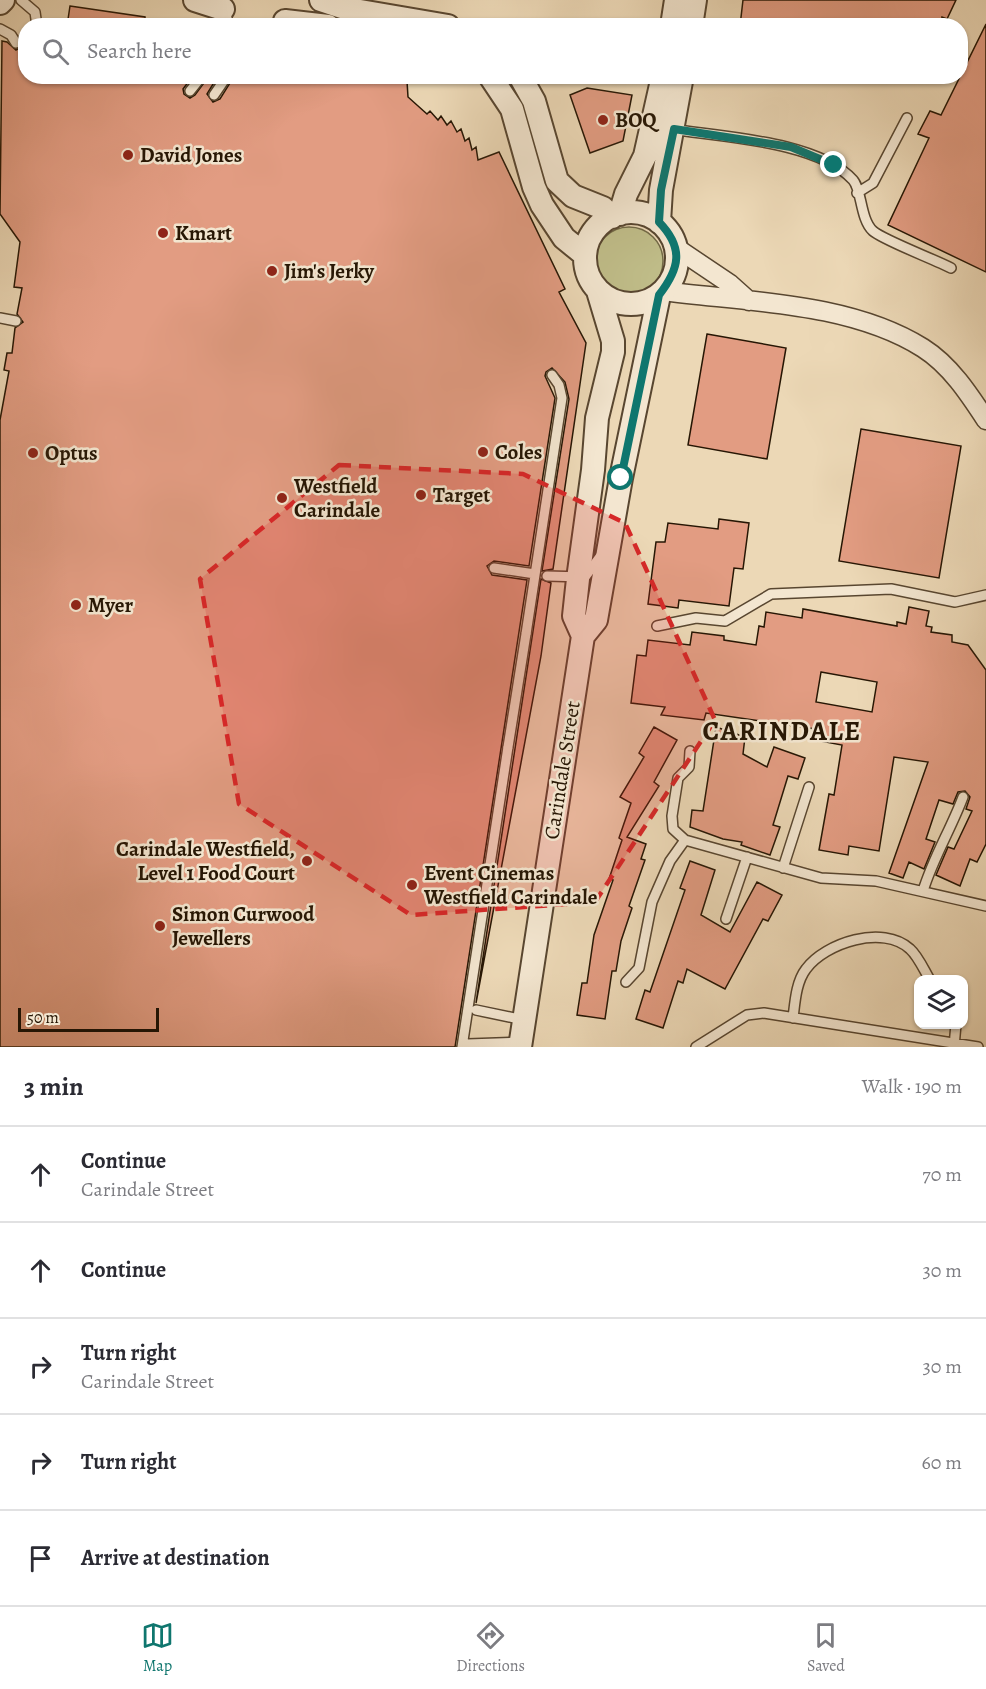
<!DOCTYPE html>
<meta charset="utf-8">
<style>
:root{--surface:#fff;--page:#f2f2f3;--text:#2b2b33;--muted:#7c7c81;--line:#e1e1e2;--accent:#0f766e}
body{margin:0;font-family:Alegreya,serif;background:var(--page);color:var(--text)}
.controls{position:absolute;right:18px;bottom:18px;display:grid;overflow:hidden;border-radius:12px;box-shadow:0 2px 4px #0004}
.controls button{width:54px;height:54px;display:grid;place-items:center;padding:0;border:0;border-bottom:2px solid var(--line);background:var(--surface);color:var(--text);font:30px sans-serif}
.scale{position:absolute;left:18px;bottom:15px;width:141px;box-sizing:border-box;padding-left:6px;border:3px solid #261604;border-top:0;font-size:16px;line-height:21px;white-space:nowrap;color:#261604;-webkit-text-stroke:4px #f3e6d0;paint-order:stroke}
.stop{position:absolute;width:18px;height:18px;margin:-14px;border:4px solid #0f766e;border-radius:50%;background:#fff}
.stop.end{background:#0f766e;border-color:#fff;box-shadow:0 2px 6px #0008}
.list{margin:0;padding:0;list-style:none}
h2{display:flex;justify-content:space-between;align-items:center;height:78px;margin:0;padding:0 24px;font-size:26px}
h2 small{font-size:20px;font-weight:400;color:var(--muted)}
.list li{display:grid;grid-template-columns:39px 1fr auto;gap:18px;align-items:center;box-sizing:border-box;height:96px;padding:0 24px;border-top:2px solid var(--line)}
.list b{display:block;font-size:22px;white-space:nowrap}
.list p{margin:0;font-size:20px;white-space:nowrap;color:var(--muted)}
.list em{font-size:20px;font-style:normal;color:var(--muted)}
.icon{flex:none;width:33px;height:33px;fill:none;stroke:currentColor;stroke-width:2;stroke-linecap:round;stroke-linejoin:round}
.map{position:relative;flex:none;width:986px;height:1047px;overflow:hidden}
.search{position:absolute;background:var(--surface);box-shadow:0 2px 4px #0004;left:18px;right:18px;top:18px;height:66px;display:flex;align-items:center;gap:15px;box-sizing:border-box;padding:0 21px;border-radius:24px;color:var(--muted);font-size:22px}
.sheet{height:558px;background:var(--surface)}
nav{display:flex;justify-content:space-around;align-items:center;box-sizing:border-box;height:84px;border-top:2px solid var(--line);background:var(--surface);font-size:16px;color:var(--muted)}
nav a{display:grid;justify-items:center;gap:3px}
nav .on{color:var(--accent)}
.map>svg:first-child{display:block}
.green{fill:#bfbc88;stroke:#726946;stroke-width:1.5}
.building{fill:#e29c82;stroke:#261604;stroke-width:1.5;fill-rule:evenodd}
.lines{fill:none;stroke-linecap:round;stroke-linejoin:round}
.service-casing{stroke:#584630;stroke-width:12}
.minor-casing{stroke:#584630;stroke-width:21}
.tertiary-casing{stroke:#584630;stroke-width:26}
.service{stroke:#f3e6d0;stroke-width:9}
.minor{stroke:#f3e6d0;stroke-width:18}
.tertiary{stroke:#f3e6d0;stroke-width:22}
.service-bridge-casing{stroke:#584630;stroke-width:12;stroke-linecap:butt}
.service-bridge{stroke:#f3e6d0;stroke-width:9}
.route{stroke:#0f766e;stroke-width:8}
.marked{fill:#d62828;fill-opacity:0.2;stroke:#d62828;stroke-width:4.5;stroke-dasharray:12 8;stroke-linejoin:round}
.poi-dot{fill:#8f2418;stroke:#f3e6d0;stroke-width:2}
.labels{text-anchor:middle;dominant-baseline:central;stroke-width:5;stroke-linejoin:round;paint-order:stroke}
.poi-label{font-size:21px;font-weight:bold;fill:#261604;stroke:#f3e6d0;text-anchor:start}
.street-label{font-size:21px;fill:#261604;stroke:#f3e6d0}
.district-label{font-size:27px;font-weight:bold;letter-spacing:1.5px;fill:#261604;stroke:#f3e6d0}
</style>
<div class="map">
<svg width="986" height="1047" viewBox="0 0 986 1047">
<rect width="100%" height="100%" fill="#ecd8b6"/>
<filter id="stains"><feTurbulence type="fractalNoise" baseFrequency=".00333" numOctaves="4"/><feColorMatrix values="0 0 0 0 .2 0 0 0 0 .09 0 0 0 0 .02 0 0 0 .5 -.17"/></filter>
<radialGradient id="worn" r=".72"><stop offset=".6" stop-color="#630" stop-opacity="0"/><stop offset="1" stop-color="#630" stop-opacity=".3"/></radialGradient>
<path class="green" d="M595 261a34 34 0 1 1 68 0a34 34 0 1 1-68 0Z"/>
<path class="building" d="M743,0H956L947,19L942,17L941,26H740Z
M70,6L145,17V26H67Z
M986,24V272L888,225L929,138L918,134L930,111L941,115Z
M2,41L7,42L16,50L26,44V76H193L183,89L184,94L190,98L195,95L209,76H218L207,94L213,102L220,99L233,78L248,81L249,76H392L393,82L407,81L408,97L427,114L430,111L438,120L441,116L447,125L451,121L457,132L461,129L465,141L469,138L472,150L476,147L478,160L499,152L565,289L559,292L586,343L553,569L542,571L569,399L565,382L552,368L546,372L545,376L555,398L529,566L494,561L487,566L492,575L527,580L455,1047H0V420L9,371L4,370L7,353H12L15,328L23,322L17,314L22,288L14,287L20,242L0,214Z
M587,88L632,95L623,141L590,153L570,95Z
M707,334L786,348L767,459L688,445Z
M861,429L961,446L939,578L839,561Z
M719,519L749,523L743,569L734,568L729,606L679,600L678,608L648,604L656,542H665L668,523L718,529Z
M541,579L551,583L541,656L476,1003Z
M909,607L929,611L926,626L932,627L931,632L952,635V642L968,645L986,670V844L977,862L970,859L960,886L936,875L948,847L954,849L972,811L966,809L970,797L965,791L958,792L953,804L939,800L926,839L935,842L924,869L909,862L903,878L889,873L928,762L894,757L879,851L849,846L848,855L819,850L829,794L834,795L842,745L820,741L822,730L706,713L704,720L661,715L665,707L631,703L637,655L646,656L648,640L690,645L692,632L724,636V640L756,645L759,626L764,627L766,612L802,618L803,609L897,626V622L906,624ZM821,672L877,682L872,712L816,702Z
M654,727L677,740L654,782L659,786L627,837L646,844L641,859L645,860L629,906L632,908L621,941L616,971H612L605,1019L577,1015L582,983H587L594,935L613,880L609,879L622,840L619,838L631,803L620,797L644,757L639,753Z
M716,727L745,737L743,754L767,767L774,747L805,758L798,779L788,776L773,825L780,827L770,855L741,845L742,842L723,839L690,827L692,810L703,811Z
M690,861L715,870L701,915L730,932L757,882L782,895L768,921L763,919L725,989L687,969L683,983L678,981L663,1028L636,1019L645,990L650,992L685,890L680,888Z"/>
<g class="lines">
<defs>
<path id="service" d="M21,0L35,12L37,26
M223,26L227,18
M0,29L11,35L16,43
M190,91L202,76
M214,95L227,76
M671,129C722,137 818,141 853,180C862,190 860,219 873,231C883,240 936,260 951,268
M857,193L873,183L907,118
M0,318L16,321
M494,568L535,574
M547,576L585,577L602,554
M657,626L696,618L725,621L771,594L891,589L955,602L986,595
M526,634L562,398L559,385L552,375
M690,751L689,767L678,778L672,816L673,829L685,840L821,878L876,881L986,906
M783,868L809,787
M923,891C933,858 951,829 963,797
M726,919L747,857
M626,982L639,968L652,902L670,861L685,840
M476,1010L524,1020
M793,1018C795,1002 796,982 806,969C825,943 883,924 910,949C918,956 924,970 930,980
M468,1044L521,1042
M462,1047L508,747
M696,1047L747,1015L764,1013L978,1047
M954,1047L956,1024"/>
<path id="minor" d="M675,247L730,284L749,301
M663,291C746,302 850,302 923,348C950,365 969,394 986,420"/>
<path id="tertiary" d="M195,0L223,9
M321,0L348,9L448,26
M0,3L3,0
M285,21L328,26
M672,26L676,0
M691,26L695,0
M490,76L512,109L534,187L542,205L564,238L585,255
M520,76L534,101L557,181L573,196L603,208L612,217
M585 258a46 46 0 1 1 92 0a46 46 0 1 1-92 0Z
M620,214L626,194L645,156L663,76
M659,222L661,190L682,76
M583,636L574,616L578,579L593,470L597,418L613,352V341L598,291
M520,1047L583,636L596,620L621,478L659,295"/>
</defs>
<use href="#service" class="service-casing"/>
<use href="#minor" class="minor-casing"/>
<use href="#tertiary" class="tertiary-casing"/>
<use href="#service" class="service"/>
<use href="#minor" class="minor"/>
<use href="#tertiary" class="tertiary"/>
<defs>
<path id="service-bridge" d="M508,747L526,634"/>
</defs>
<use href="#service-bridge" class="service-bridge-casing"/>
<use href="#service-bridge" class="service-bridge"/>
</g>
<g class="lines">
<path class="route" d="M621,478L659,295C680,268 684,248 659,222L661,190L674,129L791,147L834,165"/>
</g>
<path class="marked" d="M339,465L523,474L625,523L715,720L595,902L411,915L239,804L200,579Z"/>
<g class="poi-dot">
<circle cx="603" cy="120" r="6"/>
<circle cx="128" cy="155" r="6"/>
<circle cx="163" cy="233" r="6"/>
<circle cx="272" cy="271" r="6"/>
<circle cx="483" cy="452" r="6"/>
<circle cx="33" cy="453" r="6"/>
<circle cx="421" cy="495" r="6"/>
<circle cx="282" cy="498" r="6"/>
<circle cx="76" cy="605" r="6"/>
<circle cx="307" cy="861" r="6"/>
<circle cx="412" cy="885" r="6"/>
<circle cx="160" cy="926" r="6"/>
</g>
<g class="labels">
<g class="poi-label">
<text x="615" y="120">BOQ</text>
<text x="140" y="155">David Jones</text>
<text x="175" y="233">Kmart</text>
<text x="284" y="271">Jim's Jerky</text>
<text x="495" y="452">Coles</text>
<text x="45" y="453">Optus</text>
<text x="294" y="486">Westfield<tspan x="294" dy="24">Carindale</tspan></text>
<text x="433" y="495">Target</text>
<text x="88" y="605">Myer</text>
<text x="295" y="849" text-anchor="end">Carindale Westfield,<tspan x="295" dy="24">Level 1 Food Court</tspan></text>
<text x="424" y="873">Event Cinemas<tspan x="424" dy="24">Westfield Carindale</tspan></text>
<text x="172" y="914">Simon Curwood<tspan x="172" dy="24">Jewellers</tspan></text>
</g>
<g class="street-label">
<text transform="translate(562 770) rotate(-81)">Carindale Street</text>
</g>
<g class="district-label">
<text x="782" y="731">CARINDALE</text>
</g>
</g>
<rect width="100%" height="100%" filter="url(#stains)"/>
<rect width="100%" height="100%" fill="url(#worn)"/>
</svg>
<div class="controls">
<button><svg class="icon" aria-label="layers" viewBox="0 0 24 24"><path d="M12 4l9 5-9 5-9-5zM3 14l9 5 9-5"/></svg></button>
</div>
<div class="scale">50 m</div>
<div class="stop" style="left:621px;top:478px"></div>
<div class="stop end" style="left:834px;top:165px"></div>
<div class="search"><svg class="icon" aria-label="search" viewBox="0 0 24 24"><circle cx="10" cy="10" r="6"/><path d="M15 15l6 6"/></svg>Search here</div>
</div>
<section class="sheet">
<h2>3 min<small>Walk · 190 m</small></h2>
<ul class="list">
<li><svg class="icon" aria-label="ahead" viewBox="0 0 24 24"><path d="M12 20V5M6 11l6-6 6 6"/></svg><div><b>Continue</b><p>Carindale Street</p></div><em>70 m</em></li>
<li><svg class="icon" aria-label="ahead" viewBox="0 0 24 24"><path d="M12 20V5M6 11l6-6 6 6"/></svg><div><b>Continue</b></div><em>30 m</em></li>
<li><svg class="icon" aria-label="right" viewBox="0 0 24 24"><path d="M7 20v-9h11M14 6l5 5-5 5"/></svg><div><b>Turn right</b><p>Carindale Street</p></div><em>30 m</em></li>
<li><svg class="icon" aria-label="right" viewBox="0 0 24 24"><path d="M7 20v-9h11M14 6l5 5-5 5"/></svg><div><b>Turn right</b></div><em>60 m</em></li>
<li><svg class="icon" aria-label="arrive" viewBox="0 0 24 24"><path d="M6 21V4h12l-3 4 3 4H6"/></svg><div><b>Arrive at destination</b></div></li>
</ul>
</section>
<nav>
<a class="on"><svg class="icon" aria-label="map" viewBox="0 0 24 24"><path d="M3 6l6-2 6 2 6-2v14l-6 2-6-2-6 2zM9 4v14M15 6v14"/></svg>Map</a>
<a><svg class="icon" aria-label="directions" viewBox="0 0 24 24"><path d="M12 3l9 9-9 9-9-9zM9 14v-3h6M13 9l2 2-2 2"/></svg>Directions</a>
<a><svg class="icon" aria-label="saved" viewBox="0 0 24 24"><path d="M7 4h10v16l-5-4-5 4z"/></svg>Saved</a>
</nav>
